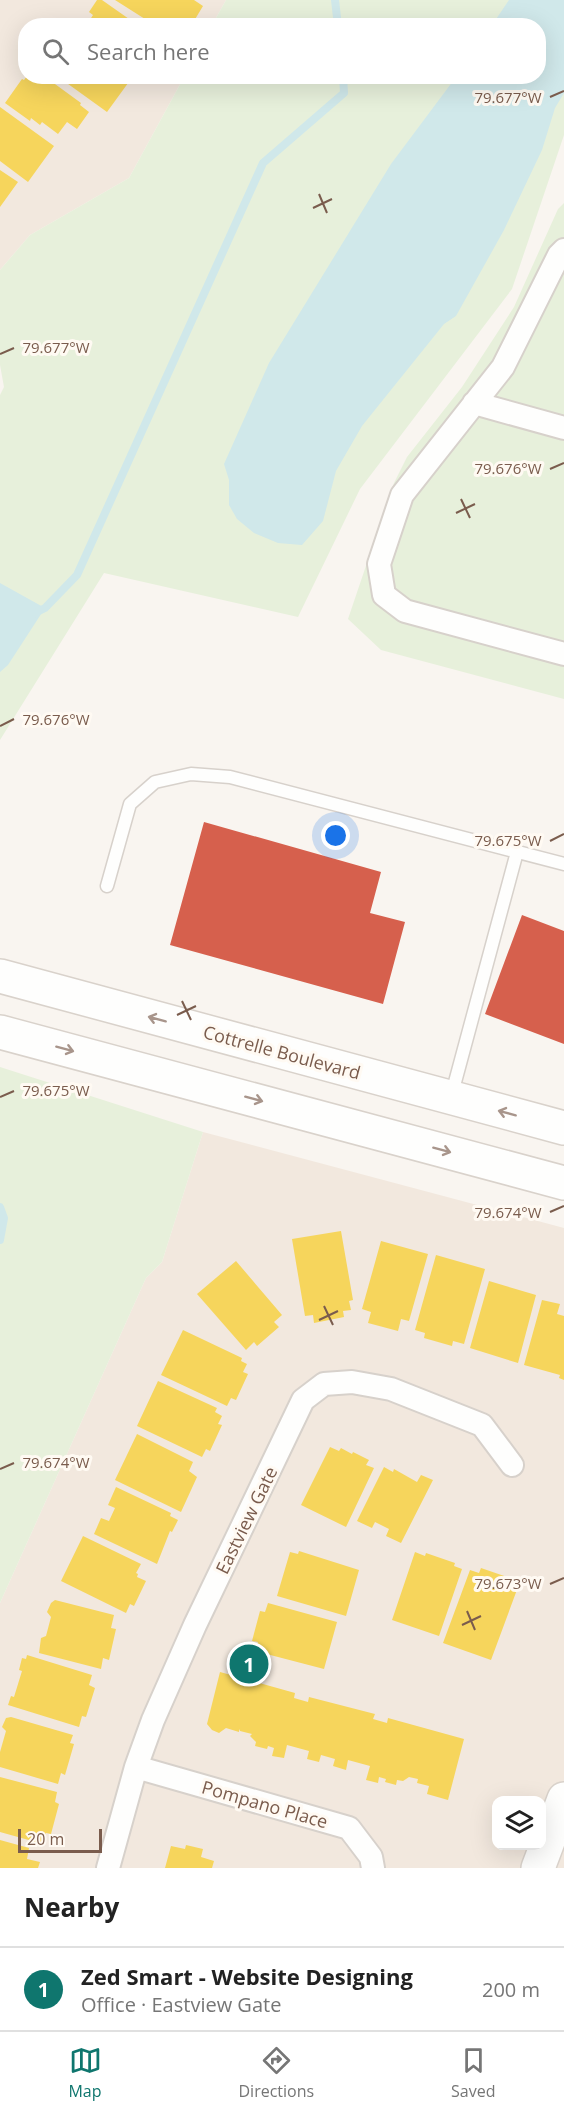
<!DOCTYPE html>
<meta charset="utf-8">
<style>
:root{--surface:#fff;--page:#f6f6f6;--text:#222;--muted:#767676;--line:#e0e0e0;--accent:#0f766e}
body{margin:0;font-family:"Open Sans",sans-serif;background:var(--page);color:var(--text)}
.controls{position:absolute;right:18px;bottom:18px;display:grid;overflow:hidden;border-radius:12px;box-shadow:0 6px 24px #0002}
.controls button{width:54px;height:54px;display:grid;place-items:center;padding:0;border:0;border-bottom:2px solid var(--line);background:var(--surface);color:var(--text);font:30px sans-serif}
.scale{position:absolute;left:18px;bottom:15px;width:84px;box-sizing:border-box;padding-left:6px;border:3px solid #7a5c4d;border-top:0;font-size:16px;line-height:21px;white-space:nowrap;color:#7a5c4d;-webkit-text-stroke:4px #fffaf3;paint-order:stroke}
.you{position:absolute;left:336px;top:836px;width:21px;height:21px;margin:-15px;border:4px solid #fff;border-radius:50%;background:#1a73e8;box-shadow:0 0 0 9px #1a73e833}
.badge{display:grid;place-items:center;width:39px;height:39px;border-radius:50%;background:var(--accent);color:#fff;font-size:20px;font-weight:700}
.pin{position:absolute;translate:-50% -50%;border:3px solid #fff;box-shadow:0 2px 6px #0006}
.list{margin:0;padding:0;list-style:none}
h2{display:flex;justify-content:space-between;align-items:center;height:78px;margin:0;padding:0 24px;font-size:26px}
h2 small{font-size:20px;font-weight:400;color:var(--muted)}
.list li{display:grid;grid-template-columns:39px 1fr auto;gap:18px;align-items:center;box-sizing:border-box;height:84px;padding:0 24px;border-top:2px solid var(--line)}
.list b{display:block;font-size:22px;white-space:nowrap}
.list p{margin:0;font-size:20px;white-space:nowrap;color:var(--muted)}
.list em{font-size:20px;font-style:normal;color:var(--muted)}
.icon{flex:none;width:33px;height:33px;fill:none;stroke:currentColor;stroke-width:2;stroke-linecap:round;stroke-linejoin:round}
.map{position:relative;flex:none;width:564px;height:1868px;overflow:hidden}
.search{position:absolute;background:var(--surface);box-shadow:0 6px 24px #0002;left:18px;right:18px;top:18px;height:66px;display:flex;align-items:center;gap:15px;box-sizing:border-box;padding:0 21px;border-radius:24px;color:var(--muted);font-size:22px}
.sheet{height:162px;background:var(--surface)}
nav{display:flex;justify-content:space-around;align-items:center;box-sizing:border-box;height:84px;border-top:2px solid var(--line);background:var(--surface);font-size:16px;color:var(--muted)}
nav a{display:grid;justify-items:center;gap:3px}
nav .on{color:var(--accent)}
.map>svg:first-child{display:block}
.residential{fill:#f2e8de;fill-rule:evenodd}
.green{fill:#e7f0db}
.water{fill:#d0e8ea}
.homes{fill:#f6d55c}
.shops{fill:#d6604d}
.lines{fill:none;stroke-linecap:round;stroke-linejoin:round}
.stream{stroke:#d0e8ea;stroke-width:8}
.service-casing{stroke:#d7d1cb;stroke-width:15}
.minor-casing{stroke:#d7d1cb;stroke-width:26}
.secondary-casing{stroke:#d9d2cb;stroke-width:36}
.service{stroke:#fefefd;stroke-width:12}
.minor{stroke:#fefefd;stroke-width:22}
.secondary{stroke:#fefefd;stroke-width:33}
.oneway{stroke:#a8958b}
.ticks{fill:none;stroke:#7a5c4d;stroke-width:2}
.labels{text-anchor:middle;dominant-baseline:central;stroke-width:6;stroke-linejoin:round;paint-order:stroke}
.street-label{font-size:18px;fill:#7a5c4d;stroke:#fffaf3}
.ticks-label{font-size:15px;text-anchor:middle;fill:#7a5c4d;stroke:#fffaf3;stroke-width:6;stroke-linejoin:round;paint-order:stroke}
</style>
<div class="map">
<svg width="564" height="1868" viewBox="0 0 564 1868">
<rect width="100%" height="100%" fill="#f9f5f0"/>
<path class="residential" d="M0,0H226L212,25L26,26V76L184,77L129,178L30,235L0,270Z
M203,1132L564,1228V1868H0V1603L146,1278L162,1262ZM496,1800H542V1846H496Z"/>
<path class="green" d="M226,0H564V135L512,289L360,489L298,617L104,573L0,740V395L4,387L0,365V270L30,235L129,178L184,77L538,76V26L212,25Z
M564,203V699L381,650L348,619L394,483L407,457L462,387L514,307L558,209Z
M0,1067L203,1132L162,1262L146,1278L0,1603Z"/>
<path class="water" d="M509,0H564V93L555,108L542,150L504,230L456,316L444,324L362,426L336,471L323,521L302,545L278,543L254,533L237,519L229,505V480L224,464L269,363L391,164L456,77L538,76V26L492,25Z
M0,583L45,608L8,665L0,672Z"/>
<path class="homes" d="M97,0H102L139,26H86L93,15L89,12Z
M115,0H194L203,6L191,26H156Z
M27,76H44L81,103L80,105L89,112L77,129L67,122L58,134L42,122L40,125L31,118L30,121L5,103L22,79L24,80Z
M57,76H127L131,79L107,112Z
M0,107L54,146L28,182L0,161Z
M0,170L18,182L0,207Z
M341,1231L353,1300L349,1301L351,1310L343,1311L344,1317L314,1323L313,1315L305,1316L292,1239Z
M381,1241L428,1254L409,1321L401,1319L398,1331L368,1323L371,1312L362,1309Z
M436,1255L485,1269L464,1344L453,1341L452,1346L424,1338L425,1333L415,1330Z
M236,1261L282,1315L274,1322L279,1327L257,1346L254,1342L246,1350L197,1294Z
M489,1281L536,1295L518,1363L470,1348Z
M542,1300L560,1304L557,1314L564,1316V1380L559,1378L560,1375L524,1365Z
M183,1330L242,1358L241,1361L247,1364L243,1372L248,1374L236,1400L231,1398L227,1406L161,1375Z
M158,1381L217,1408L215,1412L222,1416L218,1424L222,1425L210,1451L206,1449L202,1457L137,1426Z
M137,1434L193,1462L189,1471L197,1477L181,1512L115,1480Z
M330,1447L339,1451L341,1448L352,1454L353,1452L369,1460L366,1465L374,1468L346,1527L301,1505Z
M384,1467L393,1472L394,1469L417,1482L421,1475L433,1480L401,1543L386,1536L389,1529L375,1522L372,1528L357,1521Z
M116,1487L171,1513L170,1516L178,1520L172,1532L170,1531L157,1564L94,1534L101,1518L109,1521L115,1508L108,1505Z
M83,1536L141,1564L136,1573L138,1574L137,1577L146,1581L134,1606L130,1604L126,1613L61,1581Z
M299,1551L359,1570L346,1616L277,1596L290,1552L298,1554Z
M415,1552L425,1556L426,1553L455,1563L454,1566L462,1569L439,1636L392,1620Z
M481,1568L510,1578L508,1583L518,1587L491,1660L443,1643L470,1570L479,1573Z
M55,1600L114,1615L111,1628L116,1629L109,1660L103,1658L101,1669L39,1653L41,1638L46,1636L51,1617L47,1612L51,1603Z
M268,1603L337,1622L324,1669L255,1651L258,1642L252,1641L260,1611L265,1612Z
M27,1655L92,1675L89,1685L95,1688L86,1717L82,1716L79,1727L8,1705L11,1696L14,1697L22,1671L19,1670L22,1658L26,1659Z
M220,1672L295,1693L294,1698L308,1702L309,1697L375,1714L373,1719L387,1723L388,1718L464,1739L448,1800L427,1794L429,1786L417,1783L418,1779L409,1777L403,1781L397,1780L396,1785L385,1782L386,1779L379,1777L378,1783L366,1780L370,1766L348,1760L346,1770L333,1766L335,1759L321,1755L319,1762L307,1759L309,1751L287,1745L284,1758L272,1756L274,1748L268,1746L267,1749L255,1746L256,1742L250,1736L252,1734L240,1731L239,1729V1732L226,1728L219,1733L212,1730L207,1724Z
M11,1717L73,1735L70,1743L74,1744L65,1775L61,1773L58,1784L0,1767V1752L6,1731L2,1727L6,1718Z
M0,1777L57,1792L55,1802L59,1804L51,1834L46,1833L43,1844L0,1832Z
M0,1840L29,1848L27,1859L40,1862L38,1868H0Z
M186,1845L203,1849L201,1857L214,1861L212,1868H165L171,1846L185,1849Z"/>
<path class="shops" d="M204,822L381,872L370,913L405,922L383,1004L170,945Z
M522,915L564,931V1044L485,1014Z"/>
<g class="lines">
<path class="stream" d="M335,0L338,26
M35,613L45,608L77,575L263,163L344,93L343,76
M0,1207L4,1218L0,1240"/>
<defs>
<path id="service" d="M107,886L130,804L155,782L191,774L230,777L564,864
M451,1097L517,852"/>
<path id="minor" d="M564,250L559,255L503,367L402,495L379,564L384,595L405,611L564,654
M474,403L564,428
M136,1767L349,1828L371,1857L373,1868
M108,1868L136,1767L153,1720L195,1625L303,1400L324,1384L352,1382L391,1389L482,1425L512,1465"/>
<path id="secondary" d="M0,976L564,1128
M0,1032L564,1183
M538,1868L564,1799"/>
</defs>
<use href="#service" class="service-casing"/>
<use href="#minor" class="minor-casing"/>
<use href="#secondary" class="secondary-casing"/>
<use href="#service" class="service"/>
<use href="#minor" class="minor"/>
<use href="#secondary" class="secondary"/>
</g>
<defs><path id="oneway-shaft" d="M-6 0H5M1.5-3L5.5 0L1.5 3" fill="none" stroke-width="1.6" stroke-linecap="round" stroke-linejoin="round" transform="scale(1.5)"/></defs>
<g class="oneway">
<use href="#oneway-shaft" transform="translate(157 1019) rotate(-165)"/>
<use href="#oneway-shaft" transform="translate(65 1049) rotate(15)"/>
<use href="#oneway-shaft" transform="translate(254 1099) rotate(15)"/>
<use href="#oneway-shaft" transform="translate(507 1113) rotate(-165)"/>
<use href="#oneway-shaft" transform="translate(442 1150) rotate(15)"/>
</g>
<path class="ticks" d="M550,97L564,91M319,194L327,213M313,208L332,199M0,354L14,348M550,469L564,463M461,499L470,518M456,513L475,504M0,726L14,719M550,841L564,834M182,1001L191,1020M177,1015L196,1006M0,1097L14,1091M550,1212L564,1206M324,1306L333,1325M319,1320L338,1311M0,1469L14,1463M550,1584L564,1578M467,1611L475,1630M462,1625L481,1616"/>
<g class="labels">
<g class="street-label">
<text transform="translate(282 1052) rotate(15)">Cottrelle Boulevard</text>
<text transform="translate(246 1520) rotate(-64)">Eastview Gate</text>
<text transform="translate(265 1804) rotate(16)">Pompano Place</text>
</g>
</g>
<g class="ticks-label">
<text x="508" y="103">79.677°W</text>
<text x="56" y="353">79.677°W</text>
<text x="508" y="474">79.676°W</text>
<text x="56" y="725">79.676°W</text>
<text x="508" y="846">79.675°W</text>
<text x="56" y="1096">79.675°W</text>
<text x="508" y="1218">79.674°W</text>
<text x="56" y="1468">79.674°W</text>
<text x="508" y="1589">79.673°W</text>
</g>
</svg>
<div class="controls">
<button><svg class="icon" aria-label="layers" viewBox="0 0 24 24"><path d="M12 4l9 5-9 5-9-5zM3 14l9 5 9-5"/></svg></button>
</div>
<div class="scale">20 m</div>
<div class="you"></div>
<div class="pin badge" style="left:249px;top:1664px">1</div>
<div class="search"><svg class="icon" aria-label="search" viewBox="0 0 24 24"><circle cx="10" cy="10" r="6"/><path d="M15 15l6 6"/></svg>Search here</div>
</div>
<section class="sheet">
<h2>Nearby<small></small></h2>
<ul class="list">
<li><span class="badge">1</span><div><b>Zed Smart - Website Designing</b><p>Office · Eastview Gate</p></div><em>200 m</em></li>
</ul>
</section>
<nav>
<a class="on"><svg class="icon" aria-label="map" viewBox="0 0 24 24"><path d="M3 6l6-2 6 2 6-2v14l-6 2-6-2-6 2zM9 4v14M15 6v14"/></svg>Map</a>
<a><svg class="icon" aria-label="directions" viewBox="0 0 24 24"><path d="M12 3l9 9-9 9-9-9zM9 14v-3h6M13 9l2 2-2 2"/></svg>Directions</a>
<a><svg class="icon" aria-label="saved" viewBox="0 0 24 24"><path d="M7 4h10v16l-5-4-5 4z"/></svg>Saved</a>
</nav>
